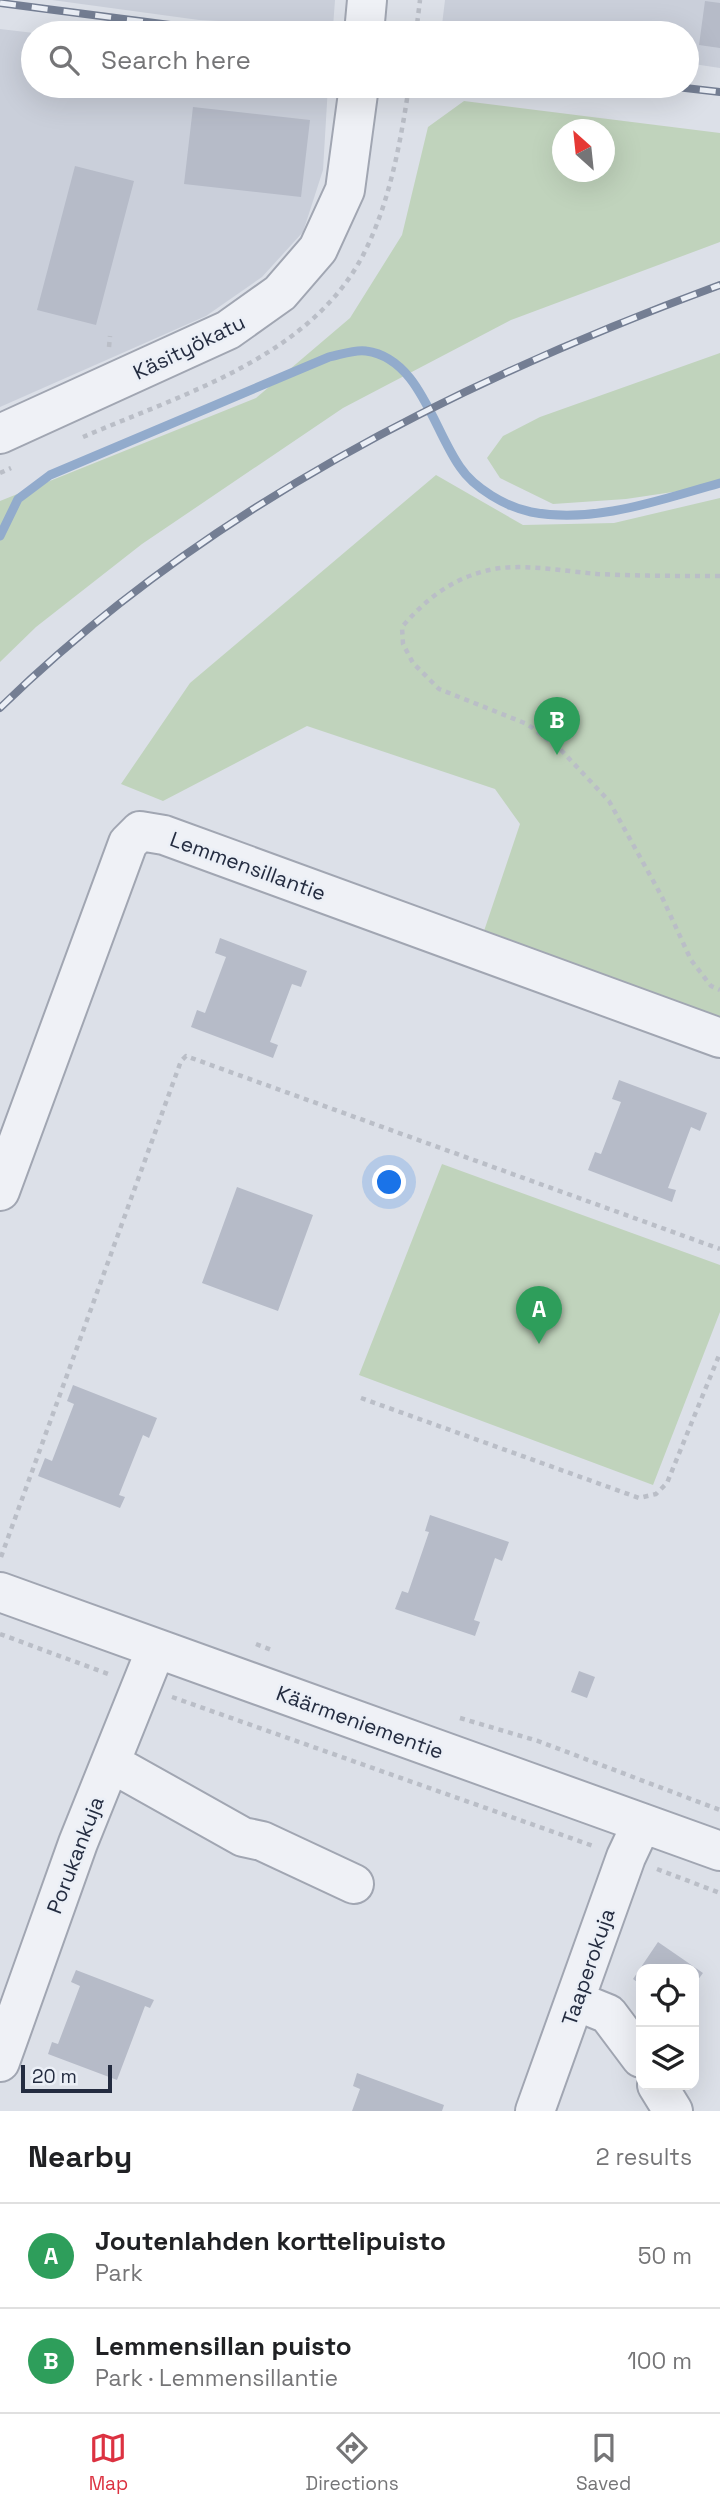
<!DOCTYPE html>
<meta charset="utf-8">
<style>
:root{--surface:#fff;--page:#f2f2f2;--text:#202124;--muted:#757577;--line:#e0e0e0;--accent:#dc3241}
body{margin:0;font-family:"Space Grotesk",sans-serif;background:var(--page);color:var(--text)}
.controls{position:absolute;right:21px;bottom:21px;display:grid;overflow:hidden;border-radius:14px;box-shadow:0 7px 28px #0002}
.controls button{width:63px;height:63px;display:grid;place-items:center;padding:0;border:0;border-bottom:2px solid var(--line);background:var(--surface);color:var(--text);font:35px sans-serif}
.compass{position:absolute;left:552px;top:119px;width:63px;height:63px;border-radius:50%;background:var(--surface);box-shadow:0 7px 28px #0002;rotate:333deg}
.scale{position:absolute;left:21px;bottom:18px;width:91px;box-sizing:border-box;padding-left:7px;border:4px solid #242c40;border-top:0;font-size:19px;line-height:24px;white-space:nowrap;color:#242c40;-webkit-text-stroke:5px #ebeff6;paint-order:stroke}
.you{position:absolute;left:390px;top:1183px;width:24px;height:24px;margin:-18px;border:5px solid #fff;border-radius:50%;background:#1a73e8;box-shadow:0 0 0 10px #1a73e833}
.badge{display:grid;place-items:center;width:46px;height:46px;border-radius:50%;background:var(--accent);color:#fff;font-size:23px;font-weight:700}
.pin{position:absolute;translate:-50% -58px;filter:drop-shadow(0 2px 4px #0008)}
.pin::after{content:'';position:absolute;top:37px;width:24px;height:21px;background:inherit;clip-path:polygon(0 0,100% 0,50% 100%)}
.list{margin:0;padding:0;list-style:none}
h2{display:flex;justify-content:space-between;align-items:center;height:91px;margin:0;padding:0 28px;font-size:30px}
h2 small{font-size:23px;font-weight:400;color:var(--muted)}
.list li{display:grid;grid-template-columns:46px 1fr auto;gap:21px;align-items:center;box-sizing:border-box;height:105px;padding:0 28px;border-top:2px solid var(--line)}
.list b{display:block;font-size:26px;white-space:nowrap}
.list p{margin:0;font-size:23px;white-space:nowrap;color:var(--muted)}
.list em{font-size:23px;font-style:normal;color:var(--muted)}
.icon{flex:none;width:38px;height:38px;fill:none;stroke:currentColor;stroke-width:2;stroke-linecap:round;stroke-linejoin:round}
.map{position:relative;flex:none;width:720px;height:2111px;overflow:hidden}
.search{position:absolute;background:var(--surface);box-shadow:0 7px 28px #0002;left:21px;right:21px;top:21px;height:77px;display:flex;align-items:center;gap:18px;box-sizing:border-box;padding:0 24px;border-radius:38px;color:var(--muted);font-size:26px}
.sheet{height:301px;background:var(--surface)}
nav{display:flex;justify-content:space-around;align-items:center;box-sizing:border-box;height:98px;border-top:2px solid var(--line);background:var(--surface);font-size:19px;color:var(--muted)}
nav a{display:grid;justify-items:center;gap:4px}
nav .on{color:var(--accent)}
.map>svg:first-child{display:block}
.built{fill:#cacfda}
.green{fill:#c0d3bc;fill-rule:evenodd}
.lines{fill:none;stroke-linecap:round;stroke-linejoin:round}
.stream{stroke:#92abcc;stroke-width:9}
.building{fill:#b6bbc8}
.minor-casing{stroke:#a1a6b2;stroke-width:42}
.path{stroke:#babec7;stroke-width:4.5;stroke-dasharray:5 5;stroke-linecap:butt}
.minor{stroke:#eff1f6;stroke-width:38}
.rail-casing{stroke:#747e93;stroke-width:8}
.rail{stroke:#ebeff6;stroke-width:5;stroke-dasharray:16;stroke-linecap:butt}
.labels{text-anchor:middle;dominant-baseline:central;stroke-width:5;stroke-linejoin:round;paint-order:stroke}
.street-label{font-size:21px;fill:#242c40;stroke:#ebeff6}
</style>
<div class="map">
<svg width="720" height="2111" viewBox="0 0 720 2111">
<rect width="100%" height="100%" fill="#dce0e8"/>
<path class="built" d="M52,0H335L333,27L199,20Z
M445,0H720V68L687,63V33H441Z
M0,29L34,33L33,86H328L323,170L303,232L262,277L206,316L0,407Z"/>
<path class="green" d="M464,101L720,133V242L511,320L343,408L142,544L36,627L0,662V501L256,398L350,318L402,235L428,127ZM562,130H604V172H562Z
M720,353V485L626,499L553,504L500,478L487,458L503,436L540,417Z
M436,475L523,525L614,523L720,498V1017L484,931L520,824L495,789L307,726L163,801L121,784L190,683Z
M442,1164L720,1265V1312L653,1485L359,1375Z"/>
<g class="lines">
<path class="stream" d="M0,536L18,499L50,475L329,357C340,355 355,349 366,351C419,358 433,429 460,467C474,488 506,507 531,512C595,524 659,500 720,483"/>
</g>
<path class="building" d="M705,1L720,3V48L699,45Z
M193,107L310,120L301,197L184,184Z
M75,166L134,181L96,325L37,310Z
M220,938L307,971L301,987L292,984L270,1042L278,1045L273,1058L191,1027L197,1010L205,1013L226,957L215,953Z
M619,1080L707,1113L700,1131L691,1127L668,1188L676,1190L672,1202L588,1170L595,1152L601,1154L621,1102L612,1099Z
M237,1187L313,1215L278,1311L202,1283Z
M73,1385L157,1418L149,1438L143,1435L119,1495L125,1497L120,1508L38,1476L45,1458L52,1461L74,1404L67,1401Z
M430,1515L509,1542L502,1561L495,1558L474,1620L480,1622L475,1636L395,1609L402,1591L408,1593L429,1532L425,1531Z
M579,1671L595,1677L587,1698L571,1692Z
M658,1942L703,1973L694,1985V1969H641V1985L633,1979Z
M76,1970L154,2000L150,2008L145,2006L117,2080L48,2054L52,2042L58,2044L80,1986L71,1982Z
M357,2073L444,2105L442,2111H352L360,2089L353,2086Z"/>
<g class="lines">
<defs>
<path id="minor" d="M364,33L367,0
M0,434L228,330L280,293L318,249L345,190L359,86
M0,1191L128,843L140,831L164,835L720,1038
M0,1592L720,1851
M111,1763L243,1837L262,1841L354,1884
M576,2001L608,2014L641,2058
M0,2062L78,1843L156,1649
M657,2085L673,2111
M535,2111L626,1857L642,1823"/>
</defs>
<use href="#minor" class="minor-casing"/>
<path class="path" d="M416,33L420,0
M109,347L110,336
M83,437C185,393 318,355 368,245C391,196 401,139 409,86
M0,473L11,468
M720,576C679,576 638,576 597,574C562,571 518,562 485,571C450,580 425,600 402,627L403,644L413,663L439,689L527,724L560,749L609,801L661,895L691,960L711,986L720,990
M361,1398L639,1498L656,1494L667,1483L720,1353
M1,1557L181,1061L186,1056L720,1249
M0,1634L111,1675
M256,1644L274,1651
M172,1697L596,1847
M460,1718L538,1741L720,1810
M657,1869L720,1893"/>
<use href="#minor" class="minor"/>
<defs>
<path id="rail" d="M0,3L232,33
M668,86L720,92
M0,708C203,510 456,382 720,285"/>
</defs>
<use href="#rail" class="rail-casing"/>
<use href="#rail" class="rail"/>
</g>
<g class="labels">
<g class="street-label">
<text transform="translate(189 347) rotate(-26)">Käsityökatu</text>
<text transform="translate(248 866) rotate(20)">Lemmensillantie</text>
<text transform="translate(360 1722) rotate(20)">Käärmeniementie</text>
<text transform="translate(75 1855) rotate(-69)">Porukankuja</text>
<text transform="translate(588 1967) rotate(-71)">Taaperokuja</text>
</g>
</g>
</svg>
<div class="controls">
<button><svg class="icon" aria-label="locate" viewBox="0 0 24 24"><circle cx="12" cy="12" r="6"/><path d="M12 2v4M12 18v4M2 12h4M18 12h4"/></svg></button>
<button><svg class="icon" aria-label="layers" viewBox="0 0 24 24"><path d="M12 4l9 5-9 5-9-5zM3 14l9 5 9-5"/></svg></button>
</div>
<svg class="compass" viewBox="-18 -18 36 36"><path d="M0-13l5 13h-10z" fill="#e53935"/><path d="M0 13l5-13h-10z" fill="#757577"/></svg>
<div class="scale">20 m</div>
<div class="you"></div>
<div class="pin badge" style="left:539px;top:1344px;background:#2e9e5b">A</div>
<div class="pin badge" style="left:557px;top:755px;background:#2e9e5b">B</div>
<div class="search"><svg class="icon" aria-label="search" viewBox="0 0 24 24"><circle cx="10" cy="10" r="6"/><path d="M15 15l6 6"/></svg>Search here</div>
</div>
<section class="sheet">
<h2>Nearby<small>2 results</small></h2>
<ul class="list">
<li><span class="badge" style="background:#2e9e5b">A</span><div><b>Joutenlahden korttelipuisto</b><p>Park</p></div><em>50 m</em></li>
<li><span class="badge" style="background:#2e9e5b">B</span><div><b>Lemmensillan puisto</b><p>Park · Lemmensillantie</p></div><em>100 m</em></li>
</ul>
</section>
<nav>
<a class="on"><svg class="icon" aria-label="map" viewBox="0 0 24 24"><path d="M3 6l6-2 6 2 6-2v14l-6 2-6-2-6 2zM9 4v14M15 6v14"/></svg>Map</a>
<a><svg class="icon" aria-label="directions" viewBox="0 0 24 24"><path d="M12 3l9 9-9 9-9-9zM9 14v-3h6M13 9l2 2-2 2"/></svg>Directions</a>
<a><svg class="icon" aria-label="saved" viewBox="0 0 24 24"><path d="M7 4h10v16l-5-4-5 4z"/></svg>Saved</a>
</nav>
